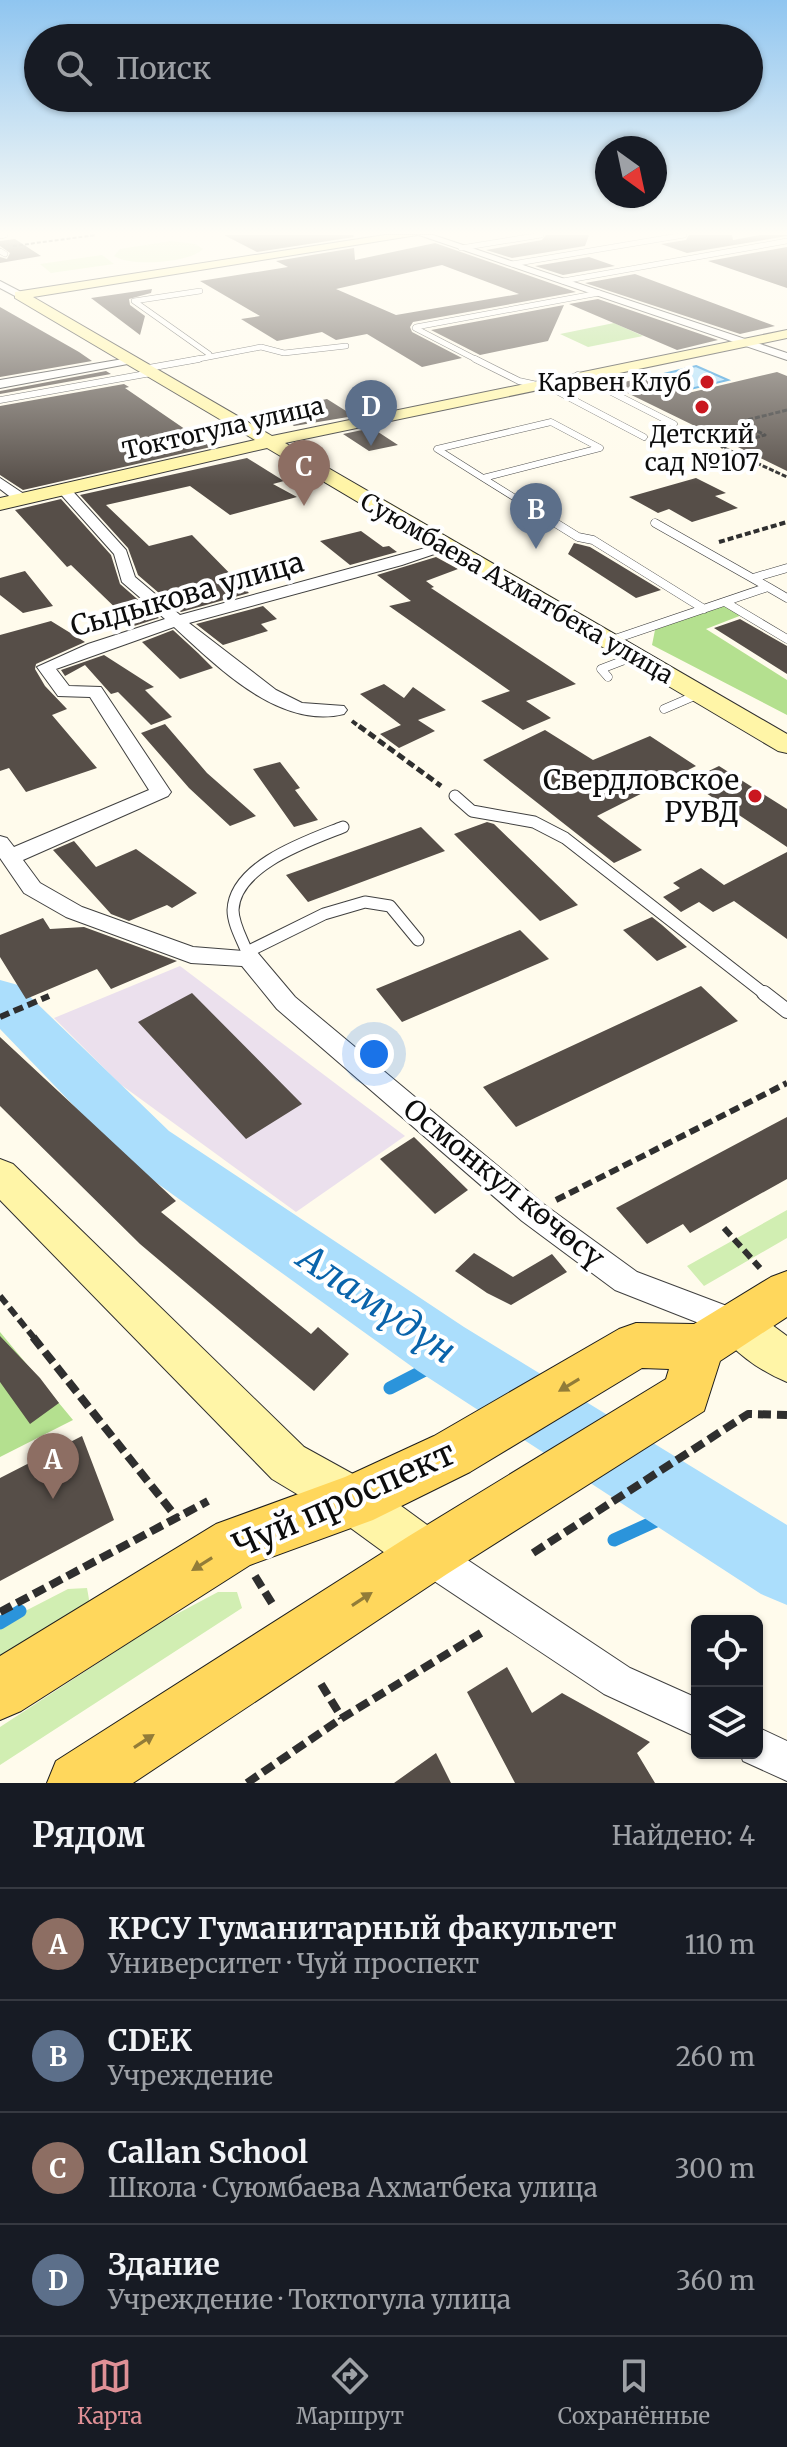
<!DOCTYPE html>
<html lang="ru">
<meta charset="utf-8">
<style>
:root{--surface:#171b24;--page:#20242c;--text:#f1f3f6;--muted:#9ea1a6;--line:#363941;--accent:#df9096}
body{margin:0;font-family:Merriweather,serif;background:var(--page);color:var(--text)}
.controls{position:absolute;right:24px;bottom:24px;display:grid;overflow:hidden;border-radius:12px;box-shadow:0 2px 6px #0004}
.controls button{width:72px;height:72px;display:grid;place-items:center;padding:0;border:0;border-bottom:2px solid var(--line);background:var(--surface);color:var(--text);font:40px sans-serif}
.compass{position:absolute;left:595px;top:136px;width:72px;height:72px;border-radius:50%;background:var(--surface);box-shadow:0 2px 6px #0004;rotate:147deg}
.you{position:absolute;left:374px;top:1054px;width:28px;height:28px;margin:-20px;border:6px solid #fff;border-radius:50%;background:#1a73e8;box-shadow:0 0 0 12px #1a73e833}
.badge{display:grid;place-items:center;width:52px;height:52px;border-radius:50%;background:var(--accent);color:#fff;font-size:26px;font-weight:700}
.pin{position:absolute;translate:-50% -66px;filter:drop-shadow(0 2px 4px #0008)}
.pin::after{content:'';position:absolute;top:42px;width:28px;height:24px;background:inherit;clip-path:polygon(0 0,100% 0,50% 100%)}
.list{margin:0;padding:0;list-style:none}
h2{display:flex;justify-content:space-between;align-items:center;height:104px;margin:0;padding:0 32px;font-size:34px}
h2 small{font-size:26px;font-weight:400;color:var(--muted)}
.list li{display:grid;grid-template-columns:52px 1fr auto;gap:24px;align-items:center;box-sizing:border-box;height:112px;padding:0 32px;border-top:2px solid var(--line)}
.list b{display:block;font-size:30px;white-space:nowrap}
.list p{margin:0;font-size:26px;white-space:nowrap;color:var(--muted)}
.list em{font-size:26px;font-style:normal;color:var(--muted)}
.icon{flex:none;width:44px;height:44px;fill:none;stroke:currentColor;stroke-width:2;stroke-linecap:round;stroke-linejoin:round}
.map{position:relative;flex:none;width:787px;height:1783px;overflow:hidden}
.search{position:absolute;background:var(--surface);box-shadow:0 2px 6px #0004;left:24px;right:24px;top:24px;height:88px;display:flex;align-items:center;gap:20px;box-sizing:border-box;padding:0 28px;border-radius:44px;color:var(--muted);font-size:30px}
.sheet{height:552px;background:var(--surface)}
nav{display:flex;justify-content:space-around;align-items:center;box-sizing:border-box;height:112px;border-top:2px solid var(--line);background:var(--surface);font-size:22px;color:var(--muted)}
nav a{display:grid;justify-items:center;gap:4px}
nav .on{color:var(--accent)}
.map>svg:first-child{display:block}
.industrial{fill:#ebe0ed}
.green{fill:#d1eeb2}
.forest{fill:#b4e08f}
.pitch{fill:#e3f4c5}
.water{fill:#abdefc;stroke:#2b94db;stroke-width:2}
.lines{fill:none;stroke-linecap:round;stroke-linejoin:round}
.stream{stroke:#2b94db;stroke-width:13}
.river{fill:#abdefc;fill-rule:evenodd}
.building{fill:#564e48;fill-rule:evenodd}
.lane-far4-casing{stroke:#404040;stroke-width:6}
.lane-far3-casing{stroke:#404040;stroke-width:7}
.lane-far2-casing{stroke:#404040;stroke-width:9}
.lane-far1-casing{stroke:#404040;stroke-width:13}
.lane-casing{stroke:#404040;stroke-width:16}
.street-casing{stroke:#404040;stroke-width:2}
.secondary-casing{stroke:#2f2f2f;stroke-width:2}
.primary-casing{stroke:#1e1e1e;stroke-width:2}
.path-far5{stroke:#2f2f2f;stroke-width:2;stroke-dasharray:4 2;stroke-linecap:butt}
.path-far4{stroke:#2f2f2f;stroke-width:3;stroke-dasharray:5 2;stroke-linecap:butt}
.path-far3{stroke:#2f2f2f;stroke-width:4;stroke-dasharray:6 3;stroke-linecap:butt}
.path-far2{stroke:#2f2f2f;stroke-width:5;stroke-dasharray:8 4;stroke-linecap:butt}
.path-far1{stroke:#2f2f2f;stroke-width:6;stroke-dasharray:10 5;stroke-linecap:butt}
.path{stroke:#2f2f2f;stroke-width:8;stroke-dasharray:13 6;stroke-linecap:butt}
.lane-far4{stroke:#fff;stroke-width:5}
.lane-far3{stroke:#fff;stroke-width:6}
.lane-far2{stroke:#fff;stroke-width:8}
.lane-far1{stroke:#fff;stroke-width:11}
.lane{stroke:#fff;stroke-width:14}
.street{fill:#fff;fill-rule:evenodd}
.secondary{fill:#fff5a7;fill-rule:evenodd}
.primary{fill:#ffd75c;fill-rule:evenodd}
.oneway{fill:#927c38}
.poi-dot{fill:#ca1720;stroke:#fff;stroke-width:3}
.labels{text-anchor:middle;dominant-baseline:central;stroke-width:8;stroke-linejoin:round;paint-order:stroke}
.far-poi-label{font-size:24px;fill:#0d0d0d;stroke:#fff;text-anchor:end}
.far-street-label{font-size:24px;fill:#0d0d0d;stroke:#fff}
.street-label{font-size:28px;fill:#0d0d0d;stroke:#fff}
.poi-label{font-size:28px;fill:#0d0d0d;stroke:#fff;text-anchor:end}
.near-street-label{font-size:34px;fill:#0d0d0d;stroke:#fff}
.near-water-label{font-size:36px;font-style:italic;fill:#0a64ab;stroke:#fff}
</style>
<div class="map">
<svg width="787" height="1783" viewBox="0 0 787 1783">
<rect width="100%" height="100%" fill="#fffbec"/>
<path class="industrial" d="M180,966L405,1136L296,1212L120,1084L54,1018Z"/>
<path class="green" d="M787,1210V1238L704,1286L687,1266Z
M87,1588L90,1605L0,1661V1624L68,1589Z
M218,1592H237L242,1608L0,1765V1727L158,1624Z"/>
<path class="forest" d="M614,323L643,336L588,347L560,334Z
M725,604L742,615L706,629L787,680V715L652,645L655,630Z
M0,1332L73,1420L0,1457Z"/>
<path class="pitch" d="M171,241L195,244L203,249C190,263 130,267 114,256L120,249Z
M102,255L114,264L51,273L40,264Z"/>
<path class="water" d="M696,366L728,380L682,391L651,377Z"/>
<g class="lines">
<path class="stream" d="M390,1388L452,1356
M614,1540L689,1506
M0,1623L20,1611"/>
<path class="river" d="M0,980L18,985L169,1131L464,1327L787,1525V1605L761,1594L418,1371L129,1163L0,1029Z"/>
</g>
<path class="building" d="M224,235H353L354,237L257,252Z
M546,235H589L585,246L512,258L486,250L542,240Z
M689,235H732L733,240L760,235H787V236L687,253L661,244L686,240Z
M15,239L41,256L0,263V257L7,259L10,253L0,246V241Z
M435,243L576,292L413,322L410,327L412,332L462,358L422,367L367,334L336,340L322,332L277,341L241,319L260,316L200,281L288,267L276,261L354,248L355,260ZM442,265L519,294L396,315L336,289Z
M787,247V288L708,261Z
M589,257L615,266L563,275L535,266Z
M635,274L775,326L740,334L585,283Z
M152,289L151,293L129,299L130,305L145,316L140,335L91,298Z
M598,299L718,340L677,350L569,304Z
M564,305L548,341L480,355L431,330Z
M0,307L79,352L92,361L0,377Z
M106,371L111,374L0,394V391Z
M777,372L787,376V471L611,385L646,377L684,394Z
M124,384L129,387L125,388L211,447L23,490L0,475V406Z
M327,399L354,416L294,426L272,410Z
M372,428L398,445L369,451L343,434Z
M247,458L284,481L273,484L297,497L230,515L190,486L106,505L149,546L192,535L249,593L181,612L138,575L128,548L80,495Z
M696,478L726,493L715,496L738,508L692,522L669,509L658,513L629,497Z
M61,499L111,555L120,584L159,618L128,628L121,621L127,619L71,565L67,567L15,510Z
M361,531L383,547L389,546L397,552L350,565L320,541Z
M574,543L590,547L661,590L636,598L568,554Z
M436,557L458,569L426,581L434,587L431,588L576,684L526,701L551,718L523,730L481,701L510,691L389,606L411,601L377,575Z
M25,571L53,606L23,613L0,595V578Z
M263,606L277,619L261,624L268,631L223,645L196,624Z
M740,619L787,646V674L714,628Z
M51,621L85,642L36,664L35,669L45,686L67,709L52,715L97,768L26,792L9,768L0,771V635Z
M173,630L198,653L213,668L180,679L142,642Z
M104,655L154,687L145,690L172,717L151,725L118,692L111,694L85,665L65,676L61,670Z
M384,684L404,698L413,687L446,710L418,720L435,731L399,748L380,734L401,725L360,694Z
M165,724L207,773L256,816L230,826L189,788L141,733Z
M545,730L593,760L650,736L696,766L597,816L642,850L614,863L483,760Z
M280,762L300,788L295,790L318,820L294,827L253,769Z
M719,766L787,809V847L688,781Z
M487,822L494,824L578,905L540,921L454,834Z
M421,827L445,851L308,902L286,875Z
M74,841L96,867L136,849L197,893L172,908L167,905L129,921L111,914L53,850Z
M787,852V939L734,901L713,912L699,902L681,912L663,897L680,888L673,883L701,868L724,885Z
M652,917L662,925L687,947L657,961L623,930Z
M43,918L50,929L84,927L177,961L111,989L97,969L26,999L0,957V935Z
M520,930L549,959L402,1022L376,989Z
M701,986L738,1021L516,1127L483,1087Z
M192,993L302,1104L246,1139L138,1022Z
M0,1037L176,1201L161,1212L311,1334L318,1327L349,1354L314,1391L140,1244L0,1106Z
M787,1117V1179L690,1233L683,1224L647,1244L616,1208Z
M414,1137L468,1190L435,1214L380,1159Z
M474,1253L513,1277L552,1254L567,1272L511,1305L487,1293L455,1271Z
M0,1336L40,1378L59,1403L30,1424L0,1382Z
M82,1436L114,1520L0,1581V1478Z
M507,1667L532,1713L562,1693L650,1742L637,1753L655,1783H515L467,1692Z
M436,1753L451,1783H394Z"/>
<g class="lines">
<defs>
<path id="lane-far4" d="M0,236L5,235
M461,248L541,235
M0,251L5,254
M512,264L684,235
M563,281L787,241
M200,291L134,301L209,354
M416,327L599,293
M415,328L479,361
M188,361L261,347L284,353L346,346"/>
<path id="lane-far3" d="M475,359L519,381L551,388L644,437
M143,369L199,359
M578,375L674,424
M0,400L151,373
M551,422L600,448L483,478L437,449Z
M483,478L552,521"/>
<path id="lane-far2" d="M549,519L578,537L593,540L704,609
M753,578L787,568
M768,587L787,598
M725,602L787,639
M609,641L768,587L655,523
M608,677L601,669L635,656
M664,709L699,694"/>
<path id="lane-far1" d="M455,796L472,811L534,822L565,838L766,995
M247,952C242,939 233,924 233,910C235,865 308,841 343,827
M249,958L247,952L324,914L365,902L390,906L418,940"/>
<path id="lane" d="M764,993L787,1011"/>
<path id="street" d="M419,235H433L787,353V360Z
M0,281L23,293L25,295L17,297L0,288Z
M129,358L135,361L133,363L0,388V380Z
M0,478L27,496V502H17L0,489Z
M63,485L68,486L126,550L135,577L180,615L447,542L455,547L402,565L189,623L276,690L302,703L344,706L347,710L344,714C279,730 218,667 174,627L56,669L69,686L101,687L171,792L168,796L23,860L40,883L82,907L193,947L257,952L295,997L542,1203L637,1272L748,1314L752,1324L748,1334L737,1338L615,1290L522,1221L277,1009L242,966L191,963L66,917L24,893L0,858V836L7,838L14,847L149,790L90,697L58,696L37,667L88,644L165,619L122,582L114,554L56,489Z
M429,1538L442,1543L630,1668L697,1698V1737L604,1694L416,1569L411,1556L416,1543Z
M757,1727L787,1741V1781L743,1761L740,1753H757Z"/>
<path id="secondary" d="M385,235H417L33,297L272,436L787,330V338L285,443L787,734V753L778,751L267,448L0,510V498L255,440L15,298V292Z
M0,1159L13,1164L304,1447L371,1484L445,1538L452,1555L445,1572L428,1579L411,1572L337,1518L272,1479L0,1200Z
M737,1305L752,1310L787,1336V1382C762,1372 727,1349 716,1324L722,1310Z"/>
<path id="primary" d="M787,1271V1317L720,1361L704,1411L447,1574L133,1783H47L56,1761L409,1536L666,1379L669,1369L642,1368L470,1472L373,1520L250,1565L21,1711L0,1720V1656L216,1524L345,1477L434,1436L619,1329L636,1323L694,1324L771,1277Z"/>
</defs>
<use href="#lane-far4" class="lane-far4-casing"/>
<use href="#lane-far3" class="lane-far3-casing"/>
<use href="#lane-far2" class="lane-far2-casing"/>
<use href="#lane-far1" class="lane-far1-casing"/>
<use href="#lane" class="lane-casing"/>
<use href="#street" class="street-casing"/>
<use href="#secondary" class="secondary-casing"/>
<use href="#primary" class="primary-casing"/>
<path class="path-far5" d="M13,246L96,235"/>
<path class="path-far4" d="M787,410L739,422L765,435L722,447L787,477"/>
<path class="path-far3" d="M719,542L787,522
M352,721L361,728"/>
<path class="path-far2" d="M359,726L441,786"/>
<path class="path-far1" d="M0,1017L49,996
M556,1200L787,1083
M724,1228L760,1268
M0,1296L35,1339"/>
<path class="path" d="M33,1337L177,1518
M533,1553L748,1414L787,1415
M255,1576L273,1605
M0,1612L208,1501
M321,1684L342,1718
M247,1783L342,1718L481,1633"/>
<use href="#lane-far4" class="lane-far4"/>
<use href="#lane-far3" class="lane-far3"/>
<use href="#lane-far2" class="lane-far2"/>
<use href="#lane-far1" class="lane-far1"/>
<use href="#lane" class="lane"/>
<use href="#street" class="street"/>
<use href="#secondary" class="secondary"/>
<use href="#primary" class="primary"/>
</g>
<defs><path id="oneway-solid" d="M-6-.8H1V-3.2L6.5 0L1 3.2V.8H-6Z" transform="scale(2)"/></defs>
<g class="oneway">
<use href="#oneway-solid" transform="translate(569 1385) rotate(149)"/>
<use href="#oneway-solid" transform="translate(202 1564) rotate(148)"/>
<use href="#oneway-solid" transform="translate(362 1599) rotate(-33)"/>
<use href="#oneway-solid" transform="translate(144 1741) rotate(-33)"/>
</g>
<linearGradient id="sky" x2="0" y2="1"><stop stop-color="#8fc5f0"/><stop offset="0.48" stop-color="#fffdf6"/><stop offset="1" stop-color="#fffdf6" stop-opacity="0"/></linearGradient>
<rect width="787" height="485" fill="url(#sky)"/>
<g class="poi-dot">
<circle cx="707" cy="382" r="8"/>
<circle cx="702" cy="407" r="8"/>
<circle cx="755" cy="796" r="8"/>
</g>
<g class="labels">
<g class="far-poi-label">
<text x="691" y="382">Карвен Клуб</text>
<text x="702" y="434" text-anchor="middle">Детский<tspan x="702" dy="28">сад №107</tspan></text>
</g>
<g class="far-street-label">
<text transform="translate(223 428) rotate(-13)">Токтогула улица</text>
<text transform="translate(517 588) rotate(30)">Суюмбаева Ахматбека улица</text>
</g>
<g class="street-label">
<text transform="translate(187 594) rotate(-16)">Сыдыкова улица</text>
<text transform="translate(504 1183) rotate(39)">Осмонкул көчөсү</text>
</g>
<g class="poi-label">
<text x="739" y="780">Свердловское<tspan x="739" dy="32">РУВД</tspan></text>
</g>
<g class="near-street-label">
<text transform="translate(344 1499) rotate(-24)">Чуй проспект</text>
</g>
<g class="near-water-label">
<text transform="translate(377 1304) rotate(34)">Аламүдүн</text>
</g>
</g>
</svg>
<div class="controls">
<button><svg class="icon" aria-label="locate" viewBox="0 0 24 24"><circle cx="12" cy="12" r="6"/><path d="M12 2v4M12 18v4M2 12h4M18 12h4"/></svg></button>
<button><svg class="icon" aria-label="layers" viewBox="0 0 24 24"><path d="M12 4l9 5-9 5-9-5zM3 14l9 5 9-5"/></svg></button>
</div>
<svg class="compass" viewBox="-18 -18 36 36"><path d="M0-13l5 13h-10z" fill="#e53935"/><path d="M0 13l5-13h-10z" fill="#9ea1a6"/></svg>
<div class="you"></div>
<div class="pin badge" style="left:53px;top:1499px;background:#8d6e63">A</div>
<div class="pin badge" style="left:536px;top:549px;background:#5c6f8a">B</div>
<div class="pin badge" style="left:304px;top:506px;background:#8d6e63">C</div>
<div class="pin badge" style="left:371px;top:446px;background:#5c6f8a">D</div>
<div class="search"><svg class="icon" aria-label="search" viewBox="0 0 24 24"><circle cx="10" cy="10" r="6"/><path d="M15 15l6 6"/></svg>Поиск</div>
</div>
<section class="sheet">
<h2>Рядом<small>Найдено: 4</small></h2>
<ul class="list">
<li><span class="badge" style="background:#8d6e63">A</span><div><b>КРСУ Гуманитарный факультет</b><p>Университет · Чуй проспект</p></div><em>110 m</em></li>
<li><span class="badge" style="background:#5c6f8a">B</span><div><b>CDEK</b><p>Учреждение</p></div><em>260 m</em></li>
<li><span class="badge" style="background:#8d6e63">C</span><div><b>Callan School</b><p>Школа · Суюмбаева Ахматбека улица</p></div><em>300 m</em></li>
<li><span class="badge" style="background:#5c6f8a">D</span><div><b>Здание</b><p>Учреждение · Токтогула улица</p></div><em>360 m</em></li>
</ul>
</section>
<nav>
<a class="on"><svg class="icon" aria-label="map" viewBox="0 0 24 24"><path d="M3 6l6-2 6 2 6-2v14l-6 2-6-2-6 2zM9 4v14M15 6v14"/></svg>Карта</a>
<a><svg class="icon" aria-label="directions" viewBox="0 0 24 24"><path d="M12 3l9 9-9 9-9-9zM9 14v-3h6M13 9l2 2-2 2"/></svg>Маршрут</a>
<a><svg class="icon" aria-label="saved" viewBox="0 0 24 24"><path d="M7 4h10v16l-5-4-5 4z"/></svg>Сохранённые</a>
</nav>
